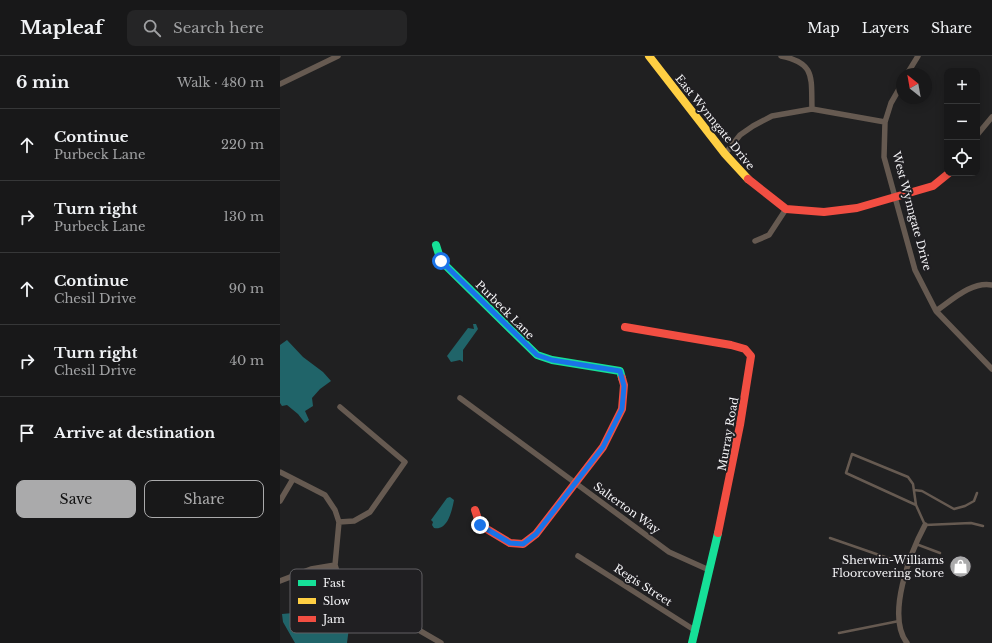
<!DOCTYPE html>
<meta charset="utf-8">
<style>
:root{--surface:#181819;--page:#252526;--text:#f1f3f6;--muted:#9fa0a2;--line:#363738;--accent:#aaaaab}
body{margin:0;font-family:"Libre Baskerville",serif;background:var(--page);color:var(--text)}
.controls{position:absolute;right:12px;top:12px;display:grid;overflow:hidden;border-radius:8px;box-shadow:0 2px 10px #0003}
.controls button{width:36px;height:36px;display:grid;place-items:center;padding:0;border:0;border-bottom:1px solid var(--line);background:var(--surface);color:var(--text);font:20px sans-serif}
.compass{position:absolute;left:616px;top:12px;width:36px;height:36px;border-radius:50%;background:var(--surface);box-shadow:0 2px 10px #0003;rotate:329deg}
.stop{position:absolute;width:12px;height:12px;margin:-9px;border:3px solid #1a73e8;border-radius:50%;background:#fff}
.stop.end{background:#1a73e8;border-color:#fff;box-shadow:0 1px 4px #0008}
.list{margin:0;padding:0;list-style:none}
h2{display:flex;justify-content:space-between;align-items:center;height:52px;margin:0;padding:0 16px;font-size:17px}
h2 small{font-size:13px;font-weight:400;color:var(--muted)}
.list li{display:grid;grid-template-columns:26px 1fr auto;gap:12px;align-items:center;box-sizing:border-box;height:72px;padding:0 16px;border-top:1px solid var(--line)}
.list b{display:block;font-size:15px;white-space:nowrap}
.list p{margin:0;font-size:13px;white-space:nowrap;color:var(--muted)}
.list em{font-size:13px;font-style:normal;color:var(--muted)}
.actions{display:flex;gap:8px;padding:12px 16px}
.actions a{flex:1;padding:9px 0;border:1px solid var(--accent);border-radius:8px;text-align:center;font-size:14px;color:var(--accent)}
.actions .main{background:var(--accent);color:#111}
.icon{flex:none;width:22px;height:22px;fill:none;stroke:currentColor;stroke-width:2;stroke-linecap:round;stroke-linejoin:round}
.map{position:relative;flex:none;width:712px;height:587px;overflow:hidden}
header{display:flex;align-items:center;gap:24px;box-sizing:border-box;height:56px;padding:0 20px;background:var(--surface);border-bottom:1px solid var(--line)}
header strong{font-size:19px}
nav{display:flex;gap:22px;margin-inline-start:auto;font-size:14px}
.search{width:280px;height:36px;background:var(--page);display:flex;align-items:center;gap:10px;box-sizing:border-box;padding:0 14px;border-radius:8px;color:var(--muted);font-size:15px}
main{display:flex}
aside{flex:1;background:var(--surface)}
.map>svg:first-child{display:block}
.water{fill:#206469}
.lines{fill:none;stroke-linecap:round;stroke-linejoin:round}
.lane{stroke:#665a51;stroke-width:2.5}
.street{stroke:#665a51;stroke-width:5.5}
.fast{stroke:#16e098;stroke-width:8}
.slow{stroke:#ffcf43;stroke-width:8}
.jam{stroke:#f24e42;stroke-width:8}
.route{stroke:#1a73e8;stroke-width:5}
.labels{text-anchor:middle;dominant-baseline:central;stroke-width:4;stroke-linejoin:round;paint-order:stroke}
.street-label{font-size:11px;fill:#f4f4f6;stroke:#201f22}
.poi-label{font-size:11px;fill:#f4f4f6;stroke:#201f22;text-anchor:end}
.key{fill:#201f22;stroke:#605f62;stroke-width:1}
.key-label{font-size:11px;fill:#f4f4f6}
</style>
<header>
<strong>Mapleaf</strong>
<div class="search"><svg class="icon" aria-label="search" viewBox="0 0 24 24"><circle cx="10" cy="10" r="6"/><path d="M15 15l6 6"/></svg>Search here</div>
<nav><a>Map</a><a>Layers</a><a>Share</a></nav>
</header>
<main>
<aside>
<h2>6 min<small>Walk · 480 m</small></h2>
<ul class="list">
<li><svg class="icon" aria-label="ahead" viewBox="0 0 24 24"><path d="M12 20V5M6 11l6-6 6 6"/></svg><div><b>Continue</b><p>Purbeck Lane</p></div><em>220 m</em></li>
<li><svg class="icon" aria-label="right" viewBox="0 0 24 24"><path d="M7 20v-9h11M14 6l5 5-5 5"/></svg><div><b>Turn right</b><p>Purbeck Lane</p></div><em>130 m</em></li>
<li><svg class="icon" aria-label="ahead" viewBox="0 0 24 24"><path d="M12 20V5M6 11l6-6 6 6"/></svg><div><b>Continue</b><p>Chesil Drive</p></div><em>90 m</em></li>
<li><svg class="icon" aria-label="right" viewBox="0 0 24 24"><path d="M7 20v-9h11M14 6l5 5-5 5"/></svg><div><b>Turn right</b><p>Chesil Drive</p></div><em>40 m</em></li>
<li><svg class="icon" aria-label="arrive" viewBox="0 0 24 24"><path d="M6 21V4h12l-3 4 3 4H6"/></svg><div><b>Arrive at destination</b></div></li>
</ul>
<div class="actions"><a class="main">Save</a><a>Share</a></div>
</aside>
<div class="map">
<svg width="712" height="587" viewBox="0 0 712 587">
<rect width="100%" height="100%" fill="#202021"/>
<path class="water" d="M193,268H196L198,273L183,294V306L180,304L171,306L167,300L188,272L194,273Z
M7,284L23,301L43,316L51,325L40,333L32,342L33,350L25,355L29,364L25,367L18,358L7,349L2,350L0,347V289Z
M170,441L174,444C172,454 168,475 154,472L152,469L153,466L151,464L167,442Z
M66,552L71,556L67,587H15L3,566L2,558Z"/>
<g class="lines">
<path class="lane" d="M634,434L642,435L674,453L685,450L694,445L697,437
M636,449L566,417L572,398L628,421L633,428L636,449L645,469L691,467L703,470
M550,482L628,509
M636,488L660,497
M559,577L619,565"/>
<path class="street" d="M501,0C536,7 531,22 532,53
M627,18L638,0
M0,28L58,0
M622,28L611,47L605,66L604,101L635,214L656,255L712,313
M697,79L712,61
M445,98L460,79L473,70L492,60L532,53L605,66
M475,185L489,179L506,153
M656,255C672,244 692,225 712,229
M180,342L389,496L429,514
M0,416L45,439L55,454L59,466L55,509L60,524L73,536L161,587
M0,445L13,423
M59,466L74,465L90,456L125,406L60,351
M298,500L416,575
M0,525L31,513L55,509
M627,587C606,560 630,497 645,469"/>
<path class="fast" d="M156,189L161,205L257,299L272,304L340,315L342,322
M412,587L438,477"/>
<path class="slow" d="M369,0L445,98L468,123"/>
<path class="jam" d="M468,123L506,153L544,156L577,152L653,130L669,117
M345,271L451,289L465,293L471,300L460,369L438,477
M195,454L200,469L230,487L243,488L256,478L323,391L342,353L344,329L342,322"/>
</g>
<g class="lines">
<path class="route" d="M161,205L257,299L272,304L340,315L344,330L342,353L323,391L256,478L243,488L230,487L200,469"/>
</g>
<defs>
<symbol id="shop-disc" viewBox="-11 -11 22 22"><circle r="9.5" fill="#aaaaab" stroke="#201f22"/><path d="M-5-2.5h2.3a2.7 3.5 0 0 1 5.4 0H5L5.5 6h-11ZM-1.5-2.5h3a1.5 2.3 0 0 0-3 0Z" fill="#fff"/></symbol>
</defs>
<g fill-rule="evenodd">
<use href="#shop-disc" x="668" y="498" width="25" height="25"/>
</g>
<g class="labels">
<g class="street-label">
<text transform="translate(435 66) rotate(51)">East Wynngate Drive</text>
<text transform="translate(632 155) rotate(75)">West Wynngate Drive</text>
<text transform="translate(225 254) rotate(45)">Purbeck Lane</text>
<text transform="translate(448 378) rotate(-80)">Murray Road</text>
<text transform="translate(347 452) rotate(36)">Salterton Way</text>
<text transform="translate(363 529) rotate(33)">Regis Street</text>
</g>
<g class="poi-label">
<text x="664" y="504">Sherwin-Williams<tspan x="664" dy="13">Floorcovering Store</tspan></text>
</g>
</g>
<rect x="10" y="513" width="132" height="64" rx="6" class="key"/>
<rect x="18" y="524" width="18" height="6" fill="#16e098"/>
<rect x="18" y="542" width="18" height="6" fill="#ffcf43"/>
<rect x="18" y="560" width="18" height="6" fill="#f24e42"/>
<g class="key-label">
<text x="43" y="531">Fast</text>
<text x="43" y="549">Slow</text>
<text x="43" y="567">Jam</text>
</g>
</svg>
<div class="controls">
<button>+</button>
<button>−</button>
<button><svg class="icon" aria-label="locate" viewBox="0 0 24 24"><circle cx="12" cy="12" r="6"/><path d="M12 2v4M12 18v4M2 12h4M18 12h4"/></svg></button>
</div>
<svg class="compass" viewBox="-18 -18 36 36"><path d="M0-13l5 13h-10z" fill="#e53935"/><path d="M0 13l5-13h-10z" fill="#9fa0a2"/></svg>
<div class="stop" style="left:161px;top:205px"></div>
<div class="stop end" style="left:200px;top:469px"></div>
</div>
</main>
